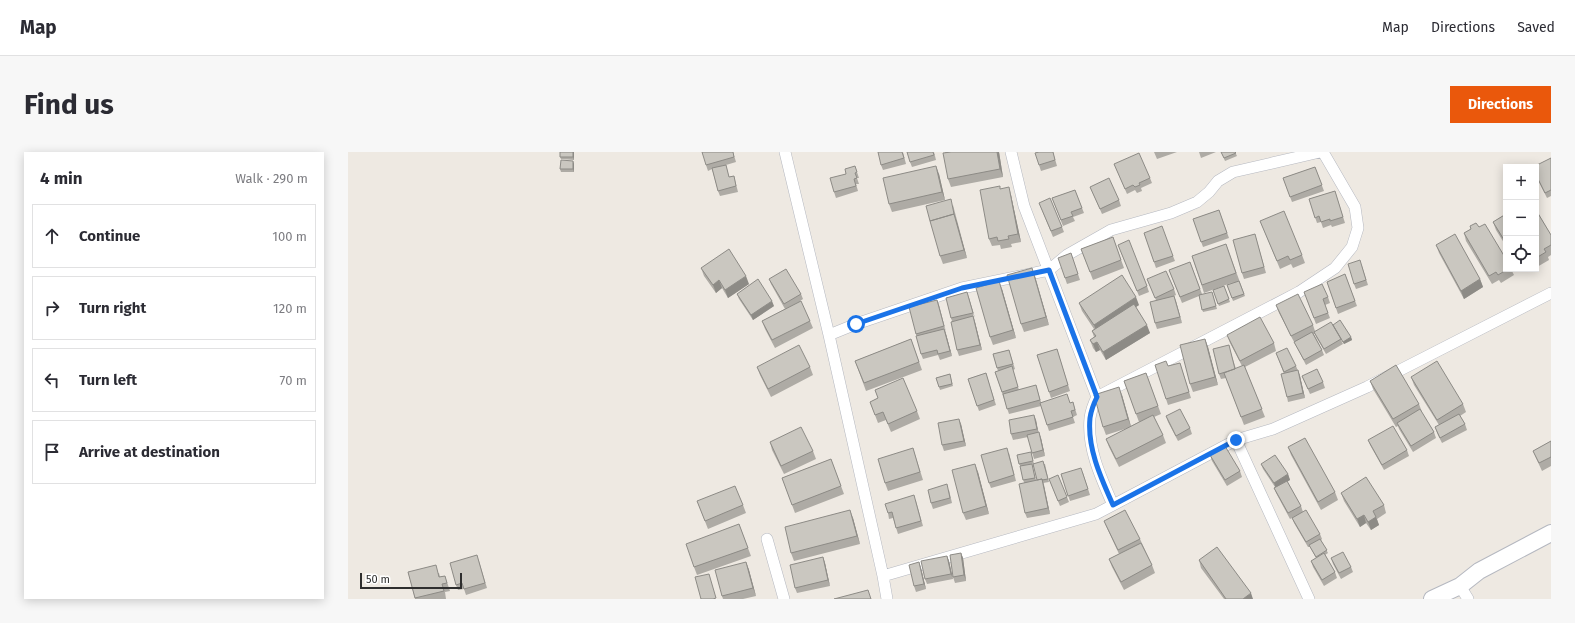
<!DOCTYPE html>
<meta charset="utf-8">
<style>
:root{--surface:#fff;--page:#f7f7f7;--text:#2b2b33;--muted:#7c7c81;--line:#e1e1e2;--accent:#ea580c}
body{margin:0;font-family:"Fira Sans",sans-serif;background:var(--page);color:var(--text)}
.controls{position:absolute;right:12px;top:12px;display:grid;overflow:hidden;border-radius:0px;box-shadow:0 2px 10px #0003}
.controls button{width:36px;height:36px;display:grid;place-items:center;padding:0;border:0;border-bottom:1px solid var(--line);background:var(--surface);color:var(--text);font:20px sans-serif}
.scale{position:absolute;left:12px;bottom:10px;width:102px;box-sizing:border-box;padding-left:4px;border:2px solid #2e2e2e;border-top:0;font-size:11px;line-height:14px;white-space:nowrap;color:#2e2e2e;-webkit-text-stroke:3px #fff;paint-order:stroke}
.stop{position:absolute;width:12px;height:12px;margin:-9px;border:3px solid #1a73e8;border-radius:50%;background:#fff}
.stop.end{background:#1a73e8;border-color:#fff;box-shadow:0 1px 4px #0008}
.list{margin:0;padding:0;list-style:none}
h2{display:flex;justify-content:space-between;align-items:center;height:52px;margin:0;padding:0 16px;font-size:17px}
h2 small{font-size:13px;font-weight:400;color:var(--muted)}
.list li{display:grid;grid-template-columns:26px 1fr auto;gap:12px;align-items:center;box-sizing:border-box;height:64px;margin:0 8px 8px;padding:0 8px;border:1px solid var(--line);border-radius:0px}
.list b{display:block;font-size:15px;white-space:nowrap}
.list em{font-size:13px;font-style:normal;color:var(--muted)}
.icon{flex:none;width:22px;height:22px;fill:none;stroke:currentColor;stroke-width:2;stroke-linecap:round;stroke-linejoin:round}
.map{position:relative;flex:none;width:1203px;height:447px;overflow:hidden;border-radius:0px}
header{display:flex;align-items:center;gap:24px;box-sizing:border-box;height:56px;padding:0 20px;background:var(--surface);border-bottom:1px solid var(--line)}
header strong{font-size:19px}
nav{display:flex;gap:22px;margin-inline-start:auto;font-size:14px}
.intro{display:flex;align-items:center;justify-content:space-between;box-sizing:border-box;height:96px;padding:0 24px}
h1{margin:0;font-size:28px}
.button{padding:10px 18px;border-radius:0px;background:var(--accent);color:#fff;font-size:14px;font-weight:700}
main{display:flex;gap:24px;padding:0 24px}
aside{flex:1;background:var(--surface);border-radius:0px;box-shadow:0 2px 10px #0003}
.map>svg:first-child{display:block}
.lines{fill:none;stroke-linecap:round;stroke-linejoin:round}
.minor-casing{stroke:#b5b8c0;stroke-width:12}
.secondary-casing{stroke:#b5b8c0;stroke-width:18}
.minor{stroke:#fff;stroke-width:11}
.secondary{stroke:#fff;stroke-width:16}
.wall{fill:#aeaba5;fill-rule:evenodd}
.shaded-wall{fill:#8d8b86}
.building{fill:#cac7c0;stroke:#8d8b86}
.route{stroke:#1a73e8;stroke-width:5}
</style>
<header>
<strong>Map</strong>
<nav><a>Map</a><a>Directions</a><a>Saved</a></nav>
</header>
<div class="intro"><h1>Find us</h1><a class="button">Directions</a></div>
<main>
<aside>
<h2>4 min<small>Walk · 290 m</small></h2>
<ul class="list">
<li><svg class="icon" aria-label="ahead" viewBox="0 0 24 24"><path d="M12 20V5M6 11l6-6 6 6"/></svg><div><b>Continue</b></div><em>100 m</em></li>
<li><svg class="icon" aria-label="right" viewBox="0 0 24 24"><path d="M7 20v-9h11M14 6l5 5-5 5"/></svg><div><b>Turn right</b></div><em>120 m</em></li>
<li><svg class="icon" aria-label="left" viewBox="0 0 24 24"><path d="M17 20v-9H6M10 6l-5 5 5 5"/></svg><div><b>Turn left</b></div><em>70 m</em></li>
<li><svg class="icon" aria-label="arrive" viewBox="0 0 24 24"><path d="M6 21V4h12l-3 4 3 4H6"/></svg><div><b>Arrive at destination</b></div></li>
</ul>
</aside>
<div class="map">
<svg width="1203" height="447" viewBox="0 0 1203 447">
<rect width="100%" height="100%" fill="#eee9e2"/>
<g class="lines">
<defs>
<path id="minor" d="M437,0L481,183L535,424L539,447
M663,0L676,54L749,245
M481,183L508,172L614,136L701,118L719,103L763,78L823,61L849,50L861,40L870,29L885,20L972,0
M888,288L961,447
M765,353C753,326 739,296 742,266C743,259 746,251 749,245L951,140L987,116L1004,95L1010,76L1007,55L975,0
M419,387L436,447
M535,424L748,362L888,288L925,277L1019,235L1203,141
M1112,434L1120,447"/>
<path id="secondary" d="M1084,447L1112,434L1131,419L1203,381"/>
</defs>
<use href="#minor" class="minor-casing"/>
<use href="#secondary" class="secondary-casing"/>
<use href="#minor" class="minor"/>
<use href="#secondary" class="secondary"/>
</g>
<path class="wall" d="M226,0V8L213,7L212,5Z
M385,0L388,10L378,13L381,25L386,24L390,40L372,44L370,39L364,17L360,19L358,13Z
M555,0L558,12L535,18L533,13Z
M586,0L588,8L564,15L562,10Z
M597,0H651L655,25L603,35L600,27Z
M705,0L709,14L693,19L691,13Z
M806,0H829L809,7Z
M851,0H868L853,6Z
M873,0H887L889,4L877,9Z
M1203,6V44L1199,46L1188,24V15Z
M225,9L226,12V20H213L212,17Z
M766,12L802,26L804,31L793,36L794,39L789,41L787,38L779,42Z
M507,14L511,26H509L511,32H508L510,39L488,46L486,40L498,22Z
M967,15L976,39L944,50L935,26Z
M591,22L597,48L544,60L541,52Z
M742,35L771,48L773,54L754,62Z
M653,37L663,43L673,90L663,92L664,95L653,97L652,93L644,94L641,87Z
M727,38L736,61L725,65L727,69L715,74L704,46Z
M987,39L997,71L984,75L983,73L975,76L973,70L969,71L961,47Z
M691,51L714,75L716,80L705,85Z
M605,53L619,106L595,112L592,104Z
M871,58L881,86L855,95L845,67Z
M1188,58L1203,83V103L1200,105L1201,108L1189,115L1188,113Z
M1158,62V94L1148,78L1145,70Z
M912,69L954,103L957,111L945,116L943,112L932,117Z
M1122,74L1158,117H1163L1166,123L1153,131L1151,128L1144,132L1118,89L1116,81L1123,77Z
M796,81L825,104L827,109L808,116Z
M907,82L918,121L896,127L894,121Z
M765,85L776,116L745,128L733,97Z
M878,92L897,144L885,149L879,133L886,130L856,141L844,104Z
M1088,93L1132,127L1135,135L1116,147L1091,101Z
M772,98L799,134L801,140L791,144Z
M723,101L732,128L719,132L717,126Z
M842,110L854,142L865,143L869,157L855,160L851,144L834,151L821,118Z
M1014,114L1020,133L1008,137L1006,132Z
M353,116L401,132L380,146L374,136L368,141L356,124Z
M684,116L701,173L676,180L673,172Z
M997,122L1009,154L990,162L979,130Z
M421,127L453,142L455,147L452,149L462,169L465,176L427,196L417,177L414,169L437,157L423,132Z
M799,127L826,137L828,143L826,144L834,171L809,177L807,171L808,148Z
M876,134L882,150L871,154L865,138Z
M654,137L668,186L645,193L642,185Z
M956,140L980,145L982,151L977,153L982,166L968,172Z
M389,142L426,154L405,168L391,147Z
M621,146L634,198L611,204L609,198L604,169L603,166Z
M589,148L604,204L592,208L590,203L575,207L573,202L568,182Z
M731,151L791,153L788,155L802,181L758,208L752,198L748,200L745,196L742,188L746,185L744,179L746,177L734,159Z
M928,153L965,173L967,179L985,174L1003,185L1004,188L996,192L991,184L995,192L978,202L968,185L967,182H966L974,198L976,203L958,213L931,161Z
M879,183L926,191L928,199L897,215L917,265L896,273L878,226L873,227L871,222L882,198L888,217L894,214L882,191Z
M563,187L574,218L518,239L507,209Z
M857,187L860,195L870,233L845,240L842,232Z
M709,197L722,239L703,246L689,203Z
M661,198L667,217L665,218L671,238L688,233L693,250L722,251L725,250L729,263L725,265L727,271L701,279L693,254L661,262L647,220L650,219L645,202Z
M928,201L948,214L952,224L957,246L940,250L939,245L936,222Z
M832,211L843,246L820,253L818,247L820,214Z
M409,215H462L465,223L423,245L412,223Z
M638,221L648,253L631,259L620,227Z
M798,221L813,262L806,265L815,283L818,291L771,315L761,295L758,287L780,276L758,283L755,275L774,243L783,274L791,270L776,229Z
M602,222L605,234L592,238L588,226Z
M954,224L975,230L977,236L962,242Z
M1063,225L1115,252L1118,260L1112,264L1117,272L1119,278L1094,291L1089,281L1087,275L1091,273L1066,233Z
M1022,229L1071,252L1074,260H1073L1086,280L1088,286L1065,300L1051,277L1050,274L1048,275L1025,237Z
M527,238L569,259L572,267L543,280L538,268L530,271L522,250L530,246Z
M818,264L842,276L844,282L830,289L820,270Z
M688,268L690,280L693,286L697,304L686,307L680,285L665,288L663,282Z
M613,272L618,294L596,299L594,293Z
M1020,288L1059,298L1061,304L1036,318L1022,293Z
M1203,289V314L1194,319L1188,306L1185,299Z
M422,290L465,299L468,307L436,322L424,298Z
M940,295L987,340L990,348L973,358L943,303Z
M565,296L575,328L540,339L537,331Z
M683,300L686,312H697L701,330L695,331L702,362L679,366L677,361L676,331L673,315L671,312ZM684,312H685L689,328H688Z
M661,301L668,329L643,336L641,331Z
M862,303L892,319L894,325L879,334L864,309Z
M483,307L496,342L447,361L434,326Z
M913,312L940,322L942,328L939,329L953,354L955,360L972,382L974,387L973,388L980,401L977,403L987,420L989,426L976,434L965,415L963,409L968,406L962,395H960L946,371L944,366L950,362L942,367L928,341L926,336L927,335L915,317Z
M630,320L641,362L618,368L615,361Z
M735,321L742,343L722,349L713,322Z
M701,327L719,345L721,350L712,354Z
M601,338L604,351L585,357L583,351Z
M993,341L1036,353L1038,361L1029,367L1031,373L1023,378L1018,371L1012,375L996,349Z
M349,349L395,353L398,361L360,377Z
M568,349L575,374L550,382L545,366L541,367L540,361Z
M505,366L512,392L446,409L443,401Z
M756,369L792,387L804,413L807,421L776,438L764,415L761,407L771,402L758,374Z
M391,372L403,404L349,423L346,415Z
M613,401L615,406L618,429L607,431L605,425Z
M599,404L601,409L605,427L579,432L577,427Z
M475,405L477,411L482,434L449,441L447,436Z
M983,406L1003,415L1005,420L993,427L985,412Z
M851,408L905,447H876L853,416Z
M131,409L139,436L118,443L116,437L110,438L108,433Z
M398,410L401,418L408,444L395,447H375L374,444Z
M571,410L573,416L578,437L568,440L566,434Z
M60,420L91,421L92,425L97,424L102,439L97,440L98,447H67Z"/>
<path class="shaded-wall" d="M225,0H226V8L225,5Z
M649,0H651L655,25L652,17Z
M225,9L226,12V20L225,17Z
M588,14L591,22L597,48L594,40Z
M661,35L663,43L673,90L670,82Z
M606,62L609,70L619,106L616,98Z
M684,116L687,124L701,173L698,165Z
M398,124L401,132L380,146L377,138Z
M1132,127L1135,135L1116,147L1113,139Z
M371,128L374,136L368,141L365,133Z
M651,129L654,137L668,186L665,178Z
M619,140L621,146L627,166L625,161Z
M826,144L828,149L834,171L832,165Z
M788,145L791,153L749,181L746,173Z
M589,148L591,153L598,180L596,174Z
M424,149L426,154L405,168L403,163Z
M625,164L627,170L634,198L632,193Z
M799,173L802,181L758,208L755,200Z
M596,177L598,182L604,204L602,199Z
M1003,185L1004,188L996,192L995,190Z
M857,187L860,195L870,233L867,225Z
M749,190L752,198L748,200L745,192Z
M950,218L952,224L957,246L955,241Z
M771,235L774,243L783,275L780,267Z
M686,263L688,268L691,283L689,277Z
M611,267L613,272L618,294L616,289Z
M691,280L693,286L697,304L695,298Z
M627,312L630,320L641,362L638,354Z
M940,322L942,328L928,337L926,331Z
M694,327L696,333L702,362L700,356Z
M502,358L505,366L512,392L509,384Z
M1016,363L1018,371L1012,375L1009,367Z
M1028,365L1031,373L1023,378L1020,370Z
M613,401L615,406L618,429L616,423Z
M599,404L601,409L605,427L603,422Z
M475,405L477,411L482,434L480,428Z
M398,410L401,418L408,444L405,436Z
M571,410L573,416L578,437L576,432Z
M903,441L905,447H895Z"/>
<path class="building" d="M212,0H225V5H212Z
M354,0H385L386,5L358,13Z
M530,0H554L556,6L533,13Z
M559,0H585L586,3L562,10Z
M603,0H649L652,17L600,27L595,1Z
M691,0H705L707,8L691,13L687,1Z
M873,0H887L888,1L876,6Z
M791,1L802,26L791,31L792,33L787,35L785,33L777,37L766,12Z
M1203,6V38L1197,41L1188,23V15H1185Z
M213,8L225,9V17H212Z
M378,13L381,25L386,24L388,34L370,39L364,16Z
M507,14L509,20L507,21L509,26L506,27L508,34L486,40L482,26L498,22L497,17Z
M588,14L594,40L541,52L535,26Z
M967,15L974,33L942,45L935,26Z
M761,26L771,48L752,57L742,35Z
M652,34V37L661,35L670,82L660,84L661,87L650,89L649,85L641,87L632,38Z
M727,38L734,56L723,60L725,64L713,68L704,46Z
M987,39L995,65L982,69V67L973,70L971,64L967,66L961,47Z
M702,46L714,75L703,79L691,51Z
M603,47L606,62L582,69L578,54Z
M871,58L879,81L853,90L845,67Z
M1188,58L1203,83V93L1196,97L1198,100L1188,106Z
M936,59L954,103L942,108L940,104L929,109L912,69Z
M606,62L616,98L592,104L582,69Z
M1158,62V91L1145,70Z
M1128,71L1131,75L1137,72L1158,107V117H1160L1150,123L1148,120L1141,124L1116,81L1123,77L1122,74Z
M814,74L825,104L806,110L796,81Z
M907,82L916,115L894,121L885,88Z
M1107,82L1132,127L1113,139L1088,93Z
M765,85L773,108L742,120L733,97Z
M781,88L799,134L789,139L770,93Z
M878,92L888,121L854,133L844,104Z
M381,97L398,124L377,138L371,128L365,133L353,116Z
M723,101L730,122L717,126L710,106Z
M1012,108L1018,128L1006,132L1000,112Z
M842,110L852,137L832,145L821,118Z
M684,116L698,165L673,172L659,123Z
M438,117L453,142L436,152L421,127Z
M818,119L826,137L807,146L799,127Z
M997,122L1007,149L988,156L979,130Z
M774,123L788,145L746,173L731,151Z
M410,127L424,149L403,163L389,142Z
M651,129L665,178L642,185L628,136Z
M891,129L896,142L884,146L879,133Z
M974,132L980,145L975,147L980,161L966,166L956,140Z
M876,134L881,147L870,152L865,138Z
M619,140L625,161L603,166L598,146Z
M864,140L868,154L854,158L851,143Z
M950,142L965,173L943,184L928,153Z
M826,144L832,165L807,171L802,150Z
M589,148L596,174L568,182L561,155Z
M453,149L462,169L424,188L414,169Z
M786,152L799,173L755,200L749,190L745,192L742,188L748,184L744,179Z
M625,164L632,193L609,198L603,170Z
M912,165L926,191L892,209L879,183Z
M992,168L1003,185L995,190L985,173Z
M983,170L993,187L976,197L966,180Z
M596,177L602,199L590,202L589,198L573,202L568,184Z
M964,180L974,198L956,208L946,190Z
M563,187L571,210L516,231L507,209Z
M857,187L867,225L842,232L832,193Z
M451,193L462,215L420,237L409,215Z
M881,193L887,217L871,222L865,197Z
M939,196L948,214L936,220L928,201Z
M709,197L720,233L701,240L689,203Z
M661,198L665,212L649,216L645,202Z
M818,209L820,214L832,211L841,240L818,247L807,213Z
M1089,209L1115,252L1089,268L1063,225Z
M896,213L914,257L893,265L876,221Z
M1048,213L1071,252L1045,267L1022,229Z
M664,214L670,235L654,240L647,220Z
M969,217L975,230L960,237L954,224Z
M950,218L955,241L939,245L933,222Z
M638,221L646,248L629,254L620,227Z
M798,221L810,254L788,262L776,229Z
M602,222L604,232L591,235L588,226Z
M555,226L569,259L540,272L535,260L527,263L522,250L530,246L527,238Z
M688,233L692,248L659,257L655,242Z
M771,235L780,267L755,275L746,243Z
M719,242L722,251L725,250L727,258L723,259L725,265L699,273L692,251Z
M832,257L842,276L828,284L818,264Z
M1072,257L1086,280L1063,294L1049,271Z
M1111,262L1117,272L1092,286L1087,275Z
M686,263L689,277L663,282L661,268Z
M805,263L815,283L768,307L758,287Z
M611,267L616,289L594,293L590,271Z
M1045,274L1059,298L1034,313L1020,288Z
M453,275L465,299L433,314L422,290Z
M691,280L695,298L684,301L679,283Z
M957,286L987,340L970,350L940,295Z
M1203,289V305L1191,311L1185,299Z
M877,294L892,319L877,328L862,303Z
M565,296L572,320L537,331L530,307Z
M659,296L666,323L641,331L633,303Z
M683,300L685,309L671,312L669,303Z
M927,303L940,322L926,331L913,312Z
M483,307L493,334L444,353L434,326Z
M695,309L700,327L694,328V327L689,328L685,312Z
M627,312L638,354L615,361L604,318Z
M684,312L687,326L675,328L672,314Z
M733,316L740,337L720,344L713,322Z
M710,323L719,345L710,349L701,327Z
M1018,325L1036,353L1025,359L1028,365L1020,370L1016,363L1009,367L993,341Z
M694,327L700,356L677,361L671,332Z
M939,329L953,354L940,361L926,336Z
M599,332L602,346L583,351L580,338Z
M387,334L395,353L357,369L349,349Z
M566,343L573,369L548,376L544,360L540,361L537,352Z
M502,358L509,384L443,401L437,375Z
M777,358L792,387L770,398L756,369Z
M958,358L972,382L958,390L944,366Z
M391,372L400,396L346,415L338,392Z
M972,387L979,398L968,405L961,393Z
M793,391L804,413L773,430L761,407Z
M869,395L903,441L895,447H878L851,408Z
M995,400L1003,415L991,421L983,406Z
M613,401L616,423L605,425L602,403Z
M976,401L987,420L974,428L963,409Z
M129,403L137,431L116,437L114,431L108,433L102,411Z
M599,404L603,422L577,427L573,409Z
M475,405L480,428L447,436L442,413Z
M398,410L405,436L374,444L367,418Z
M571,410L576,432L566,434L561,413Z
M88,413L91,425L97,424L99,431L94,432L96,439L67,446L60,420Z
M361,422L368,446L365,447H353L347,425Z
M520,438L523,447H486Z"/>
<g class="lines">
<path class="route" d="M508,172L614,136L701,118L749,245C746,251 743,259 742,266C739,296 753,326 765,353L888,288"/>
</g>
</svg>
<div class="controls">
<button>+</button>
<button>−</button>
<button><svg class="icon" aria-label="locate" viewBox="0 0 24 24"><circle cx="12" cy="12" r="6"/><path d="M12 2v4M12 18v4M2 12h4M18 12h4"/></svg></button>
</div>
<div class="scale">50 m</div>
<div class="stop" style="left:508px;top:172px"></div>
<div class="stop end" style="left:888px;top:288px"></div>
</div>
</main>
